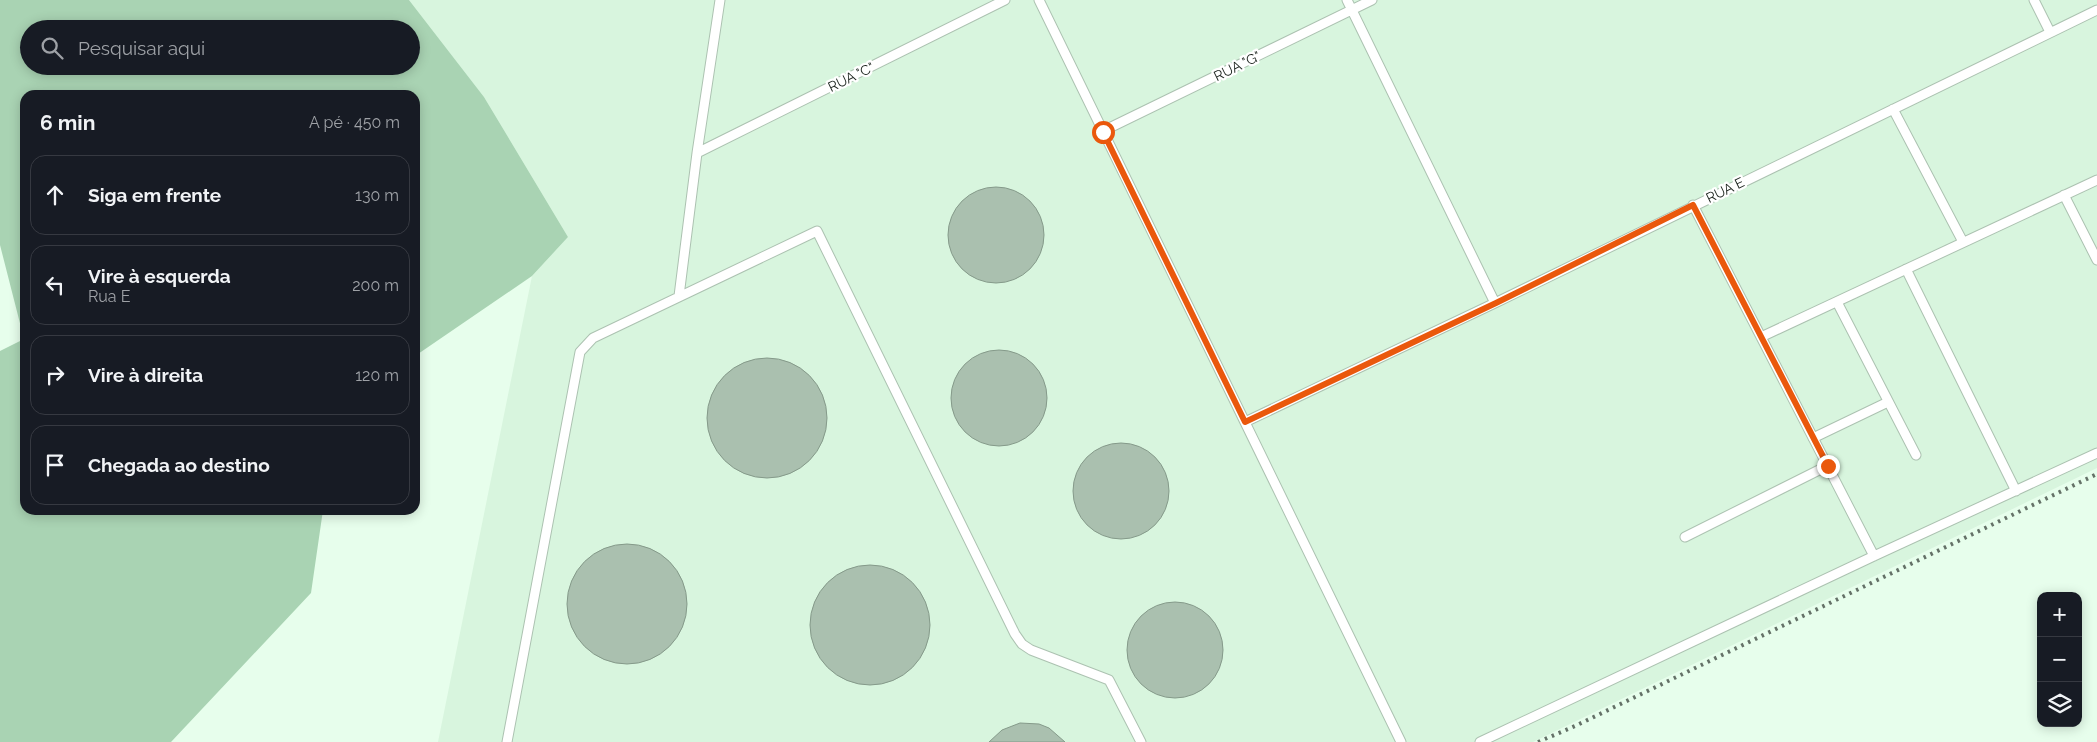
<!DOCTYPE html>
<html lang="pt">
<meta charset="utf-8">
<style>
:root{--surface:#171b24;--page:#242831;--text:#f1f3f6;--muted:#9ea1a6;--line:#363941}
body{margin:0;font-family:Raleway,sans-serif;background:var(--page);color:var(--text)}
.controls{position:absolute;right:15px;bottom:15px;display:grid;overflow:hidden;border-radius:10px;box-shadow:0 2px 12px #0003}
.controls button{width:45px;height:45px;display:grid;place-items:center;padding:0;border:0;border-bottom:1px solid var(--line);background:var(--surface);color:var(--text);font:25px sans-serif}
.stop{position:absolute;width:15px;height:15px;margin:-11px;border:4px solid #ea580c;border-radius:50%;background:#fff}
.stop.end{background:#ea580c;border-color:#fff;box-shadow:0 1px 5px #0008}
.list{margin:0;padding:0;list-style:none}
h2{display:flex;justify-content:space-between;align-items:center;height:65px;margin:0;padding:0 20px;font-size:21px}
h2 small{font-size:16px;font-weight:400;color:var(--muted)}
.list li{display:grid;grid-template-columns:32px 1fr auto;gap:15px;align-items:center;box-sizing:border-box;height:80px;margin:0 10px 10px;padding:0 10px;border:1px solid var(--line);border-radius:15px}
.list b{display:block;font-size:19px;white-space:nowrap}
.list p{margin:0;font-size:16px;white-space:nowrap;color:var(--muted)}
.list em{font-size:16px;font-style:normal;color:var(--muted)}
.icon{flex:none;width:28px;height:28px;fill:none;stroke:currentColor;stroke-width:2;stroke-linecap:round;stroke-linejoin:round}
.map{position:relative;flex:none;width:2097px;height:742px;overflow:hidden}
.search{position:absolute;background:var(--surface);box-shadow:0 2px 12px #0003;left:20px;top:20px;width:400px;height:55px;display:flex;align-items:center;gap:12px;box-sizing:border-box;padding:0 18px;border-radius:28px;color:var(--muted);font-size:19px}
.panel{position:absolute;background:var(--surface);box-shadow:0 2px 12px #0003;left:20px;top:90px;width:400px;height:425px;border-radius:15px}
.map>svg:first-child{display:block}
.built{fill:#d8f5de}
.green{fill:#a9d3b3;fill-rule:evenodd}
.building{fill:#aac0af;stroke:#859a8a}
.lines{fill:none;stroke-linecap:round;stroke-linejoin:round}
.lane-casing{stroke:#acc2b1;stroke-width:11}
.lane{stroke:#fff;stroke-width:9}
.rail{stroke:#647167;stroke-width:4;stroke-dasharray:2.5 5;stroke-linecap:butt}
.route{stroke:#ea580c;stroke-width:6}
.labels{text-anchor:middle;dominant-baseline:central;stroke-width:4.5;stroke-linejoin:round;paint-order:stroke}
.street-label{font-size:14px;fill:#18201a;stroke:#fff}
</style>
<div class="map">
<svg width="2097" height="742" viewBox="0 0 2097 742">
<rect width="100%" height="100%" fill="#e7feec"/>
<path class="built" d="M409,0H2097V468L1533,742H438L532,276L568,237L484,97Z"/>
<path class="green" d="M0,0H409L484,97L568,237L532,276L415,356V95H25V510H323L311,593L171,742H0V351L24,339L0,245ZM29,29H411V66H29Z"/>
<path class="building" d="M948 235a48 48 0 1 1 96 0a48 48 0 1 1-96 0Z
M951 398a48 48 0 1 1 96 0a48 48 0 1 1-96 0Z
M707 418a60 60 0 1 1 120 0a60 60 0 1 1-120 0Z
M1073 491a48 48 0 1 1 96 0a48 48 0 1 1-96 0Z
M567 604a60 60 0 1 1 120 0a60 60 0 1 1-120 0Z
M810 625a60 60 0 1 1 120 0a60 60 0 1 1-120 0Z
M1127 650a48 48 0 1 1 96 0a48 48 0 1 1-96 0Z
M1020,723L1039,724L1049,728L1065,742H989L1002,730Z"/>
<g class="lines">
<defs>
<path id="lane" d="M1039,0L1401,742
M1347,0L1495,303
M2034,0L2050,32
M1893,109L1963,242
M1103,131L1372,0
M697,153L1005,0
M2064,195L2097,260
M1693,205L1874,556
M1906,269L2016,491
M679,296L697,153L720,0
M1837,302L1916,455
M1761,337L2097,180
M1245,422L1495,303L2097,10
M1813,438L1888,402
M1685,537L1827,466
M507,742L580,352L593,338L817,231L1015,634L1022,644L1031,650L1109,680L1141,742
M1480,742L1874,556L2097,453"/>
</defs>
<use href="#lane" class="lane-casing"/>
<use href="#lane" class="lane"/>
<path class="rail" d="M1538,742L1575,726L2097,474"/>
</g>
<g class="lines">
<path class="route" d="M1103,132L1245,422L1496,303L1693,205L1828,466"/>
</g>
<g class="labels">
<g class="street-label">
<text transform="translate(1237 66) rotate(-26)">RUA "G"</text>
<text transform="translate(851 77) rotate(-26)">RUA "C"</text>
<text transform="translate(1725 190) rotate(-26)">RUA E</text>
</g>
</g>
</svg>
<div class="controls">
<button>+</button>
<button>−</button>
<button><svg class="icon" aria-label="layers" viewBox="0 0 24 24"><path d="M12 4l9 5-9 5-9-5zM3 14l9 5 9-5"/></svg></button>
</div>
<div class="stop" style="left:1103px;top:132px"></div>
<div class="stop end" style="left:1828px;top:466px"></div>
<div class="search"><svg class="icon" aria-label="search" viewBox="0 0 24 24"><circle cx="10" cy="10" r="6"/><path d="M15 15l6 6"/></svg>Pesquisar aqui</div>
<section class="panel">
<h2>6 min<small>A pé · 450 m</small></h2>
<ul class="list">
<li><svg class="icon" aria-label="ahead" viewBox="0 0 24 24"><path d="M12 20V5M6 11l6-6 6 6"/></svg><div><b>Siga em frente</b></div><em>130 m</em></li>
<li><svg class="icon" aria-label="left" viewBox="0 0 24 24"><path d="M17 20v-9H6M10 6l-5 5 5 5"/></svg><div><b>Vire à esquerda</b><p>Rua E</p></div><em>200 m</em></li>
<li><svg class="icon" aria-label="right" viewBox="0 0 24 24"><path d="M7 20v-9h11M14 6l5 5-5 5"/></svg><div><b>Vire à direita</b></div><em>120 m</em></li>
<li><svg class="icon" aria-label="arrive" viewBox="0 0 24 24"><path d="M6 21V4h12l-3 4 3 4H6"/></svg><div><b>Chegada ao destino</b></div></li>
</ul>
</section>
</div>
